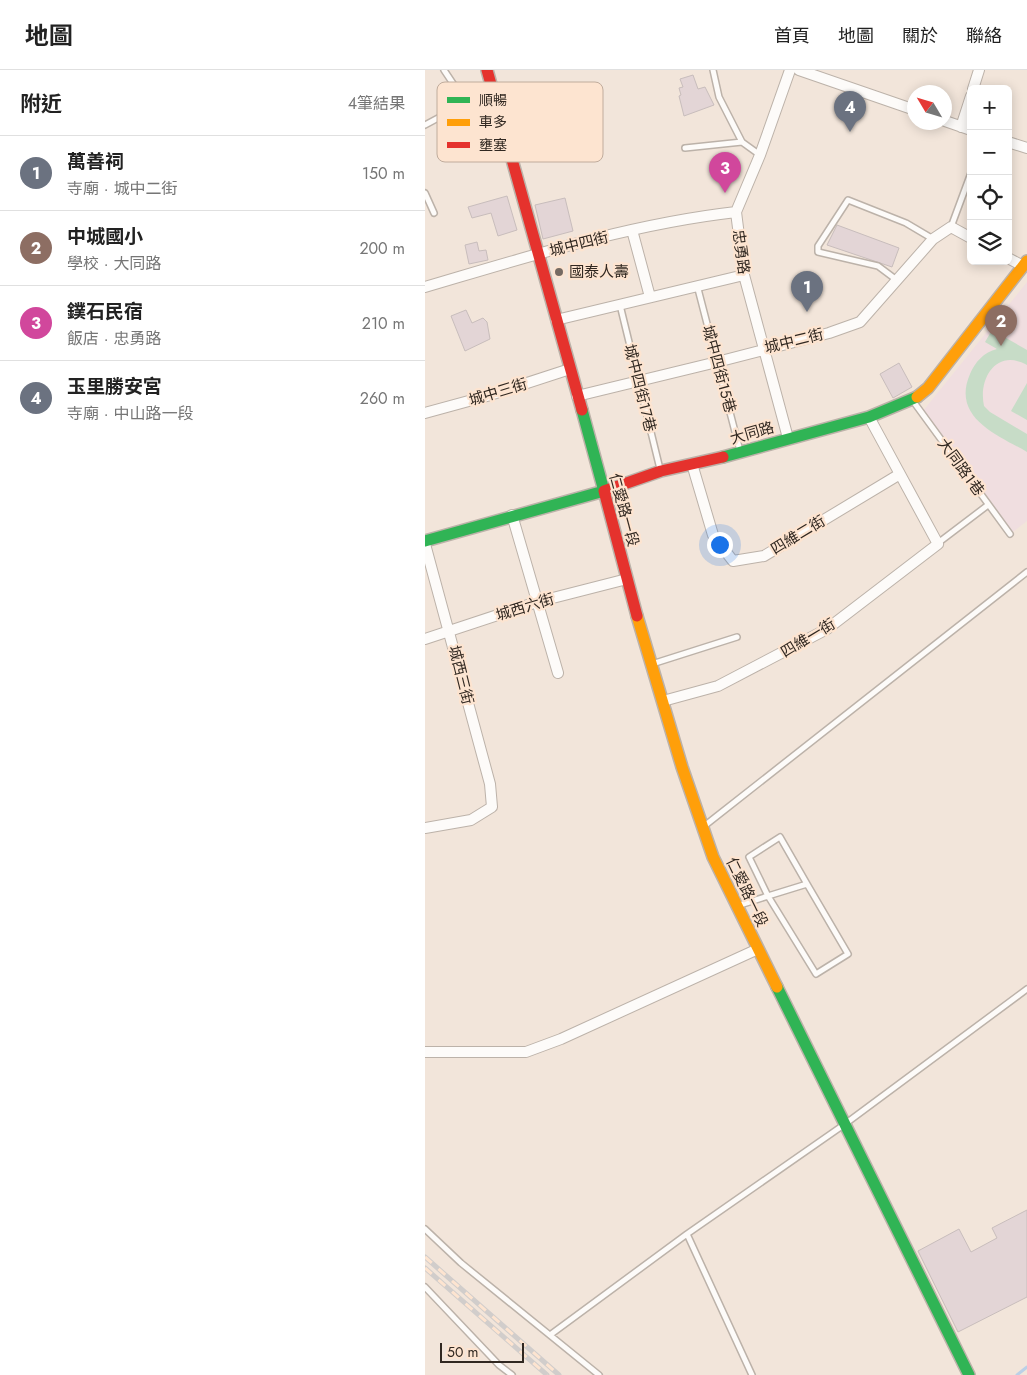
<!DOCTYPE html>
<html lang="zh-TW">
<meta charset="utf-8">
<style>
:root{--surface:#fff;--page:#f6f6f6;--text:#222;--muted:#767676;--line:#e0e0e0;--accent:#756a62}
body{margin:0;font-family:Jost,"Noto Sans TC",sans-serif;background:var(--page);color:var(--text)}
.controls{position:absolute;right:15px;top:15px;display:grid;overflow:hidden;border-radius:8px;box-shadow:0 2px 12px #0003}
.controls button{width:45px;height:45px;display:grid;place-items:center;padding:0;border:0;border-bottom:1px solid var(--line);background:var(--surface);color:var(--text);font:25px sans-serif}
.compass{position:absolute;left:482px;top:15px;width:45px;height:45px;border-radius:50%;background:var(--surface);box-shadow:0 2px 12px #0003;rotate:308deg}
.scale{position:absolute;left:15px;bottom:12px;width:84px;box-sizing:border-box;padding-left:5px;border:2px solid #312821;border-top:0;font-size:14px;line-height:18px;white-space:nowrap;color:#312821;-webkit-text-stroke:4px #fde4d0;paint-order:stroke}
.you{position:absolute;left:294px;top:474px;width:18px;height:18px;margin:-12px;border:4px solid #fff;border-radius:50%;background:#1a73e8;box-shadow:0 0 0 8px #1a73e833}
.badge{display:grid;place-items:center;width:32px;height:32px;border-radius:50%;background:var(--accent);color:#fff;font-size:16px;font-weight:700}
.pin{position:absolute;translate:-50% -41px;filter:drop-shadow(0 1px 2px #0008)}
.pin::after{content:'';position:absolute;top:26px;width:18px;height:15px;background:inherit;clip-path:polygon(0 0,100% 0,50% 100%)}
.list{margin:0;padding:0;list-style:none}
h2{display:flex;justify-content:space-between;align-items:center;height:65px;margin:0;padding:0 20px;font-size:21px}
h2 small{font-size:16px;font-weight:400;color:var(--muted)}
.list li{display:grid;grid-template-columns:32px 1fr auto;gap:15px;align-items:center;box-sizing:border-box;height:75px;padding:0 20px;border-top:1px solid var(--line)}
.list b{display:block;font-size:19px;white-space:nowrap}
.list p{margin:0;font-size:16px;white-space:nowrap;color:var(--muted)}
.list em{font-size:16px;font-style:normal;color:var(--muted)}
.icon{flex:none;width:28px;height:28px;fill:none;stroke:currentColor;stroke-width:2;stroke-linecap:round;stroke-linejoin:round}
.map{position:relative;flex:none;width:602px;height:1305px;overflow:hidden}
header{display:flex;align-items:center;gap:30px;box-sizing:border-box;height:70px;padding:0 25px;background:var(--surface);border-bottom:1px solid var(--line)}
header strong{font-size:24px}
nav{display:flex;gap:28px;margin-inline-start:auto;font-size:18px}
main{display:flex}
aside{flex:1;background:var(--surface)}
.map>svg:first-child{display:block}
.education{fill:#f0dee0}
.green{fill:#c7dcc7}
.lines{fill:none;stroke-linecap:round;stroke-linejoin:round}
.stream{stroke:#bbd0e7;stroke-width:3}
.building{fill:#e3d5d6;stroke:#c8bdbc}
.lane-casing{stroke:#bcb2a9;stroke-width:8}
.street-casing{stroke:#bcb2a9;stroke-width:12}
.fast-casing{stroke:#bcb2a9;stroke-width:14}
.slow-casing{stroke:#bcb2a9;stroke-width:14}
.jam-casing{stroke:#bcb2a9;stroke-width:14}
.lane{stroke:#fdfbf9;stroke-width:5}
.street{stroke:#fdfbf9;stroke-width:10}
.fast{stroke:#30b455;stroke-width:11}
.slow{stroke:#ff9f0a;stroke-width:11}
.jam{stroke:#e5322d;stroke-width:11}
.rail-casing{stroke:#d1cdcb;stroke-width:5}
.rail{stroke:#fde4d0;stroke-width:3;stroke-dasharray:9;stroke-linecap:butt}
.poi-dot{fill:#756a62;stroke:#fde4d0;stroke-width:2}
.labels{text-anchor:middle;dominant-baseline:central;stroke-width:4.5;stroke-linejoin:round;paint-order:stroke}
.street-label{font-size:15px;fill:#312821;stroke:#fde4d0}
.poi-label{font-size:15px;fill:#312821;stroke:#fde4d0;text-anchor:start}
.key{fill:#fde4d0;stroke:#c0ac9c;stroke-width:1}
.key-label{font-size:14px;fill:#312821}
</style>
<header>
<strong>地圖</strong>
<nav><a>首頁</a><a>地圖</a><a>關於</a><a>聯絡</a></nav>
</header>
<main>
<aside>
<h2>附近<small>4筆結果</small></h2>
<ul class="list">
<li><span class="badge" style="background:#6b7280">1</span><div><b>萬善祠</b><p>寺廟 · 城中二街</p></div><em>150 m</em></li>
<li><span class="badge" style="background:#8d6e63">2</span><div><b>中城國小</b><p>學校 · 大同路</p></div><em>200 m</em></li>
<li><span class="badge" style="background:#d1479c">3</span><div><b>鏷石民宿</b><p>飯店 · 忠勇路</p></div><em>210 m</em></li>
<li><span class="badge" style="background:#6b7280">4</span><div><b>玉里勝安宮</b><p>寺廟 · 中山路一段</p></div><em>260 m</em></li>
</ul>
</aside>
<div class="map">
<svg width="602" height="1305" viewBox="0 0 602 1305">
<rect width="100%" height="100%" fill="#f2e5da"/>
<path class="education" d="M602,212V451L585,464L498,341Z"/>
<path class="green" d="M567,260L602,280V295C572,278 553,308 559,336L565,342L602,364V382C573,365 526,348 545,304C550,292 559,282 572,279L560,272Z
M602,313V350L586,341Z"/>
<g class="lines">
<path class="stream" d="M592,1305L602,1297"/>
</g>
<path class="building" d="M268,5L273,19L280,17L289,35L259,46L254,26L256,25L254,18L258,17L255,9Z
M82,126L92,160L73,166L66,143L47,148L43,137Z
M140,128L148,161L118,169L110,135Z
M412,155L474,178L467,197L402,175Z
M52,172L54,181L61,180L63,190L44,194L40,175Z
M41,240L47,253L58,248L62,252L65,269L40,281L26,246Z
M474,293L487,317L468,328L455,304Z
M602,1140V1227L533,1262L493,1181L534,1159L546,1182L572,1168L567,1158Z"/>
<g class="lines">
<defs>
<path id="lane" d="M19,0L41,33
M288,0L294,27L317,72L335,85
M0,55L41,33L73,53
M260,78L317,72
M0,123L9,143
M526,157L546,103
M473,211L453,196L393,182V176L423,130L481,153L508,169
M272,215L315,381
M195,235L235,399
M488,331L585,464
M513,473L563,435
M227,594L312,567
M278,757L602,502
M315,835L343,826L391,904L423,884L382,814L343,826L324,787L355,767L382,814
M0,1159L36,1193L174,1305
M0,1217L74,1295L87,1305
M125,1265L262,1164
M327,1305L262,1164L420,1054L602,919"/>
<path id="street" d="M374,0L490,40
M548,19L554,0
M520,51L546,60
M536,57L546,26
M583,72L602,78
M207,160L225,227
M583,188L598,196
M0,217C102,187 205,154 311,142
M131,250L319,205
M152,326L292,292L404,263L435,252L508,169L526,157L546,168
M0,343L62,326L145,299
M363,368L319,205L311,142L335,85L365,0
M267,394L288,465L308,491L339,486L475,404
M87,445L133,603
M0,474L65,714L67,737L46,750L0,758
M0,569L112,532L202,509
M238,631L293,616L402,559L513,474L444,347
M0,982H101L136,969L333,879"/>
<path id="fast" d="M298,387L444,347L492,327
M0,471L179,421L157,340
M352,917L544,1305"/>
<path id="slow" d="M492,327L503,318L602,191
M212,546L257,697L288,787L352,917"/>
<path id="jam" d="M62,0L157,340
M212,546L179,421L236,401L298,387"/>
</defs>
<use href="#lane" class="lane-casing"/>
<use href="#street" class="street-casing"/>
<use href="#fast" class="fast-casing"/>
<use href="#slow" class="slow-casing"/>
<use href="#jam" class="jam-casing"/>
<use href="#lane" class="lane"/>
<use href="#street" class="street"/>
<use href="#fast" class="fast"/>
<use href="#slow" class="slow"/>
<use href="#jam" class="jam"/>
<defs>
<path id="rail" d="M0,1187L134,1305
M0,1198L122,1305"/>
</defs>
<use href="#rail" class="rail-casing"/>
<use href="#rail" class="rail"/>
</g>
<circle class="poi-dot" cx="134" cy="202" r="5"/>
<g class="labels">
<g class="street-label">
<text transform="translate(154 174) rotate(-14)">城中四街</text>
<text transform="translate(316 182) rotate(82)">忠勇路</text>
<text transform="translate(369 271) rotate(-14)">城中二街</text>
<text transform="translate(294 299) rotate(75)">城中四街15巷</text>
<text transform="translate(215 318) rotate(76)">城中四街17巷</text>
<text transform="translate(73 322) rotate(-17)">城中三街</text>
<text transform="translate(327 363) rotate(-16)">大同路</text>
<text transform="translate(536 397) rotate(54)">大同路1巷</text>
<text transform="translate(199 440) rotate(75)">仁愛路一段</text>
<text transform="translate(373 465) rotate(-31)">四維二街</text>
<text transform="translate(100 537) rotate(-17)">城西六街</text>
<text transform="translate(383 568) rotate(-31)">四維一街</text>
<text transform="translate(36 605) rotate(76)">城西三街</text>
<text transform="translate(322 822) rotate(64)">仁愛路一段</text>
</g>
<g class="poi-label">
<text x="144" y="202">國泰人壽</text>
</g>
</g>
<rect x="12" y="12" width="166" height="80" rx="8" class="key"/>
<rect x="22" y="27" width="23" height="6" fill="#30b455"/>
<rect x="22" y="49" width="23" height="7" fill="#ff9f0a"/>
<rect x="22" y="72" width="23" height="6" fill="#e5322d"/>
<g class="key-label">
<text x="54" y="35">順暢</text>
<text x="54" y="57">車多</text>
<text x="54" y="80">壅塞</text>
</g>
</svg>
<div class="controls">
<button>+</button>
<button>−</button>
<button><svg class="icon" aria-label="locate" viewBox="0 0 24 24"><circle cx="12" cy="12" r="6"/><path d="M12 2v4M12 18v4M2 12h4M18 12h4"/></svg></button>
<button><svg class="icon" aria-label="layers" viewBox="0 0 24 24"><path d="M12 4l9 5-9 5-9-5zM3 14l9 5 9-5"/></svg></button>
</div>
<svg class="compass" viewBox="-18 -18 36 36"><path d="M0-13l5 13h-10z" fill="#e53935"/><path d="M0 13l5-13h-10z" fill="#767676"/></svg>
<div class="scale">50 m</div>
<div class="you"></div>
<div class="pin badge" style="left:382px;top:242px;background:#6b7280">1</div>
<div class="pin badge" style="left:576px;top:276px;background:#8d6e63">2</div>
<div class="pin badge" style="left:300px;top:123px;background:#d1479c">3</div>
<div class="pin badge" style="left:425px;top:62px;background:#6b7280">4</div>
</div>
</main>
